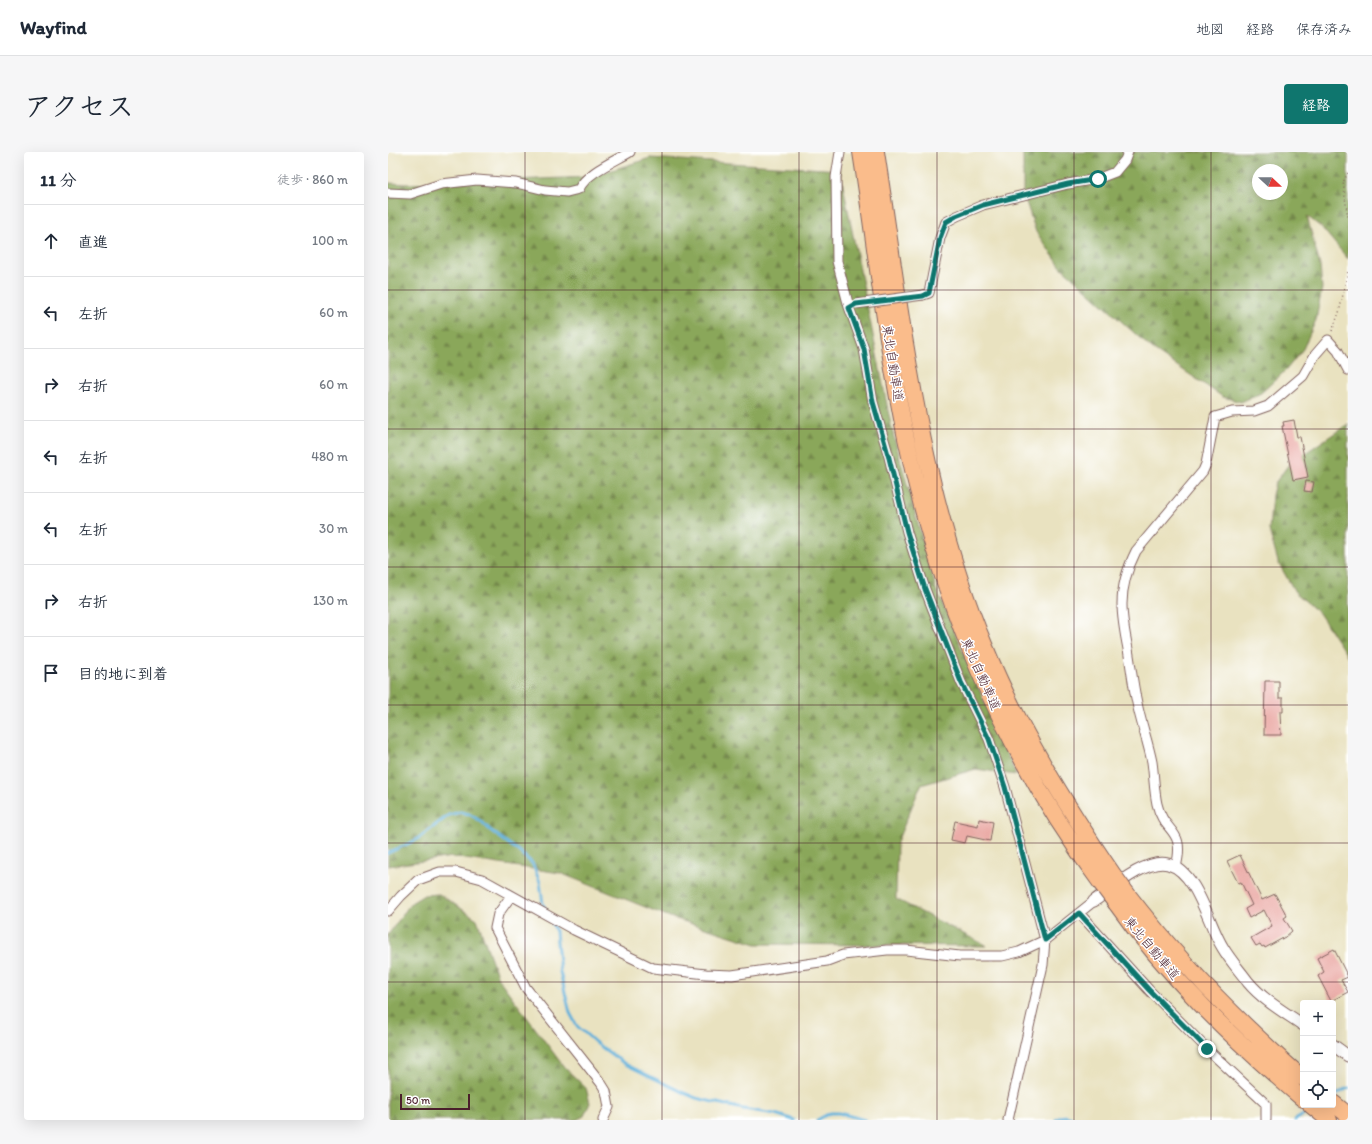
<!DOCTYPE html>
<html lang="ja">
<meta charset="utf-8">
<style>
:root{--surface:#fff;--page:#f6f6f7;--text:#1f2937;--muted:#747a83;--line:#e0e1e3;--accent:#0f766e}
body{margin:0;font-family:Itim,"Klee One",sans-serif;background:var(--page);color:var(--text)}
.controls{position:absolute;right:12px;bottom:12px;display:grid;overflow:hidden;border-radius:4px;box-shadow:0 4px 16px #0002}
.controls button{width:36px;height:36px;display:grid;place-items:center;padding:0;border:0;border-bottom:1px solid var(--line);background:var(--surface);color:var(--text);font:20px sans-serif}
.compass{position:absolute;left:864px;top:12px;width:36px;height:36px;border-radius:50%;background:var(--surface);box-shadow:0 4px 16px #0002;rotate:112deg}
.scale{position:absolute;left:12px;bottom:10px;width:70px;box-sizing:border-box;padding-left:4px;border:2px solid #4a1f2b;border-top:0;font-size:11px;line-height:14px;white-space:nowrap;color:#4a1f2b;-webkit-text-stroke:3px #fff;paint-order:stroke}
.stop{position:absolute;width:12px;height:12px;margin:-9px;border:3px solid #0f766e;border-radius:50%;background:#fff}
.stop.end{background:#0f766e;border-color:#fff;box-shadow:0 1px 4px #0008}
.list{margin:0;padding:0;list-style:none}
h2{display:flex;justify-content:space-between;align-items:center;height:52px;margin:0;padding:0 16px;font-size:17px}
h2 small{font-size:13px;font-weight:400;color:var(--muted)}
.list li{display:grid;grid-template-columns:26px 1fr auto;gap:12px;align-items:center;box-sizing:border-box;height:72px;padding:0 16px;border-top:1px solid var(--line)}
.list b{display:block;font-size:15px;white-space:nowrap}
.list em{font-size:13px;font-style:normal;color:var(--muted)}
.icon{flex:none;width:22px;height:22px;fill:none;stroke:currentColor;stroke-width:2;stroke-linecap:round;stroke-linejoin:round}
.map{position:relative;flex:none;width:960px;height:968px;overflow:hidden;border-radius:4px}
header{display:flex;align-items:center;gap:24px;box-sizing:border-box;height:56px;padding:0 20px;background:var(--surface);border-bottom:1px solid var(--line)}
header strong{font-size:19px}
nav{display:flex;gap:22px;margin-inline-start:auto;font-size:14px}
.intro{display:flex;align-items:center;justify-content:space-between;box-sizing:border-box;height:96px;padding:0 24px}
h1{margin:0;font-size:28px}
.button{padding:10px 18px;border-radius:4px;background:var(--accent);color:#fff;font-size:14px;font-weight:700}
main{display:flex;gap:24px;padding:0 24px}
aside{flex:1;background:var(--surface);border-radius:4px;box-shadow:0 4px 16px #0002}
.map>svg:first-child{display:block}
.forest{fill:url(#forest-firs);stroke:#6a6342;fill-rule:evenodd}
.lines{fill:none;stroke-linecap:round;stroke-linejoin:round}
.stream{stroke:#60b0da;stroke-width:3}
.building{fill:#ebaca7}
.minor-casing{stroke:#82635f;stroke-width:11}
.tertiary-casing{stroke:#82635f;stroke-width:13}
.motorway-casing{stroke:#82635f;stroke-width:18}
.path{stroke:#82635f;stroke-width:1.5;stroke-dasharray:1 3;stroke-linecap:butt}
.minor{stroke:#fff;stroke-width:9}
.tertiary{stroke:#fff;stroke-width:11}
.motorway{stroke:#fabc8b;stroke-width:16}
.minor-bridge-casing{stroke:#82635f;stroke-width:11;stroke-linecap:butt}
.motorway-bridge-casing{stroke:#82635f;stroke-width:18;stroke-linecap:butt}
.minor-bridge{stroke:#fff;stroke-width:9}
.motorway-bridge{stroke:#fabc8b;stroke-width:16}
.route{stroke:#0f766e;stroke-width:5}
.grid{fill:none;stroke:#4a1f2b;stroke-width:1;stroke-opacity:0.55}
.labels{text-anchor:middle;dominant-baseline:central;stroke-width:3;stroke-linejoin:round;paint-order:stroke}
.street-label{font-size:13px;fill:#4a1f2b;stroke:#fff}
</style>
<header>
<strong>Wayfind</strong>
<nav><a>地図</a><a>経路</a><a>保存済み</a></nav>
</header>
<div class="intro"><h1>アクセス</h1><a class="button">経路</a></div>
<main>
<aside>
<h2>11 分<small>徒歩 · 860 m</small></h2>
<ul class="list">
<li><svg class="icon" aria-label="ahead" viewBox="0 0 24 24"><path d="M12 20V5M6 11l6-6 6 6"/></svg><div><b>直進</b></div><em>100 m</em></li>
<li><svg class="icon" aria-label="left" viewBox="0 0 24 24"><path d="M17 20v-9H6M10 6l-5 5 5 5"/></svg><div><b>左折</b></div><em>60 m</em></li>
<li><svg class="icon" aria-label="right" viewBox="0 0 24 24"><path d="M7 20v-9h11M14 6l5 5-5 5"/></svg><div><b>右折</b></div><em>60 m</em></li>
<li><svg class="icon" aria-label="left" viewBox="0 0 24 24"><path d="M17 20v-9H6M10 6l-5 5 5 5"/></svg><div><b>左折</b></div><em>480 m</em></li>
<li><svg class="icon" aria-label="left" viewBox="0 0 24 24"><path d="M17 20v-9H6M10 6l-5 5 5 5"/></svg><div><b>左折</b></div><em>30 m</em></li>
<li><svg class="icon" aria-label="right" viewBox="0 0 24 24"><path d="M7 20v-9h11M14 6l5 5-5 5"/></svg><div><b>右折</b></div><em>130 m</em></li>
<li><svg class="icon" aria-label="arrive" viewBox="0 0 24 24"><path d="M6 21V4h12l-3 4 3 4H6"/></svg><div><b>目的地に到着</b></div></li>
</ul>
</aside>
<div class="map">
<svg width="960" height="968" viewBox="0 0 960 968">
<defs>
<pattern id="forest-firs" width="22" height="20" patternUnits="userSpaceOnUse"><rect width="22" height="20" fill="#8aa75a"/><path d="M5 1l3.5 6h-7zM16 11l3.5 6h-7z" fill="#73874b"/></pattern>
</defs>
<rect width="100%" height="100%" fill="#fff"/>
<filter id="ink" filterUnits="userSpaceOnUse"><feTurbulence type="fractalNoise" baseFrequency=".025" numOctaves="2"/><feDisplacementMap in="SourceGraphic" scale="8" xChannelSelector="R" yChannelSelector="G"/><feConvolveMatrix kernelMatrix="1 2 1 2 8 2 1 2 1" color-interpolation-filters="sRGB"/></filter>
<filter id="wash" filterUnits="userSpaceOnUse"><feTurbulence type="fractalNoise" baseFrequency=".012" numOctaves="4" result="noise"/><feDisplacementMap in="SourceGraphic" scale="16" xChannelSelector="R" yChannelSelector="G"/><feGaussianBlur stdDeviation="0.9" result="paint"/><feColorMatrix in="noise" values="0 0 0 0 0 0 0 0 0 0 0 0 0 0 0 0 0 1.4 0 .05"/><feComposite in="paint" operator="in"/></filter>
<g filter="url(#wash)">
<rect width="100%" height="100%" fill="#e9e2c0"/>
<path class="forest" d="M635,0H960V107L934,76L919,64L932,114L934,136L928,168L915,197L898,218L873,241L853,250L835,245L764,197L673,115L648,80L635,41ZM870,18H894V42H870Z
M262,6L452,18L504,278L548,437L628,623L588,617L533,633L509,690L508,747L599,794L368,792L282,765L172,721L64,705L0,714V31L19,32L202,25Z
M960,272V505L931,461L907,440L890,410L881,378L884,343L887,331L901,312Z
M51,742L89,767L110,826L176,915L198,936L202,951L196,964L188,968H0V783L23,751L36,743Z"/>
<g class="lines">
<path class="stream" d="M0,701L28,688L61,663L72,660L81,662L94,670L102,678L129,698L144,711L152,730L155,752L159,761
M163,768L168,780L172,820L182,861L189,874L208,891L237,912L296,941L308,946L355,957L387,962L406,968
M945,944L960,936
M429,968L442,961H451L477,968
M668,968C674,963 680,963 686,968
M907,968L922,959"/>
</g>
<g id="blocks">
<path class="building" d="M906,268L909,285H912L920,325L905,328L894,274H896L895,270Z
M918,329L926,330L924,340L916,339Z
M877,529H891V546H895V560H892L893,583H876Z
M591,667L605,670L602,689L579,684L577,691L563,688L567,669L590,674Z
M852,703L874,748L887,742L899,764L896,766L904,779L897,785L877,796L876,794L874,795L872,792L868,794L863,786L884,774L876,758L861,766L857,757L864,753L853,730L850,731L839,709Z
M946,797L960,825L953,828L960,840L943,849L930,824L936,820L929,806Z"/>
</g>
</g>
<g filter="url(#ink)">
<use href="#blocks" fill-opacity="0" stroke="#82635f" stroke-width="1"/>
<g class="lines">
<defs>
<path id="minor" d="M452,0L448,25L449,109L461,155L476,197L485,250L501,305L519,380L537,437L573,530L601,587L617,635L657,788L655,813L620,968
M0,41L22,42L53,32L89,28L128,31L157,38L179,40L191,37C198,21 227,9 242,0
M535,143L541,141L552,86L558,70L569,64L595,53L680,32L709,27L727,20L737,8L740,0
M788,715C798,675 776,683 769,652C766,638 766,624 764,610C760,590 753,571 749,551C745,533 743,515 740,497C737,482 734,467 734,452C734,433 740,415 748,399L815,319L818,312L827,265L844,260L866,259L880,254L915,224L927,203L940,188L950,199L960,218
M123,744L110,762L107,776L138,836L187,898L213,931L218,939L221,955L215,968
M0,759L13,744L30,728L52,720H68L94,727L186,778L265,816L318,822L344,823L439,809L455,803L499,798H518L572,804H614L631,800L657,788L706,749
M691,761L761,838L819,897L878,952V968"/>
<path id="tertiary" d="M706,749C723,737 758,706 780,712C810,720 820,773 835,796C842,808 852,819 860,830C875,848 896,860 915,873
M945,893L960,904"/>
<path id="motorway" d="M473,0C488,95 498,192 518,286C551,446 615,599 713,731
M488,0C514,167 531,337 597,495C630,576 677,652 726,724
M739,742C776,790 817,835 861,877C879,894 896,911 915,926
M728,751C780,825 846,888 915,947
M945,951L960,963
M923,953L941,968"/>
</defs>
<use href="#minor" class="minor-casing"/>
<use href="#tertiary" class="tertiary-casing"/>
<use href="#motorway" class="motorway-casing"/>
<path class="path" d="M960,21L955,30L960,67
M944,179L951,161L960,119"/>
<use href="#minor" class="minor"/>
<use href="#tertiary" class="tertiary"/>
<use href="#motorway" class="motorway"/>
<defs>
<path id="minor-bridge" d="M468,152L535,143"/>
<path id="motorway-bridge" d="M726,724L739,742
M713,731L728,751"/>
</defs>
<use href="#minor-bridge" class="minor-bridge-casing"/>
<use href="#motorway-bridge" class="motorway-bridge-casing"/>
<use href="#minor-bridge" class="minor-bridge"/>
<use href="#motorway-bridge" class="motorway-bridge"/>
</g>
</g>
<g class="lines" filter="url(#ink)">
<path class="route" d="M710,27L680,32L595,53L568,64L558,70L552,86L541,141L535,144L468,152L461,156L476,197L485,250L501,306L519,380L537,437L573,530L601,587L617,635L657,788L691,761L761,838L819,897"/>
</g>
<path class="grid" d="M137,0V968M274,0V968M411,0V968M549,0V968M686,0V968M823,0V968M0,138H960M0,277H960M0,415H960M0,553H960M0,691H960M0,830H960"/>
<g class="labels">
<g class="street-label">
<text transform="translate(505 211) rotate(81)">東北自動車道</text>
<text transform="translate(593 522) rotate(66)">東北自動車道</text>
<text transform="translate(764 796) rotate(50)">東北自動車道</text>
</g>
</g>
</svg>
<div class="controls">
<button>+</button>
<button>−</button>
<button><svg class="icon" aria-label="locate" viewBox="0 0 24 24"><circle cx="12" cy="12" r="6"/><path d="M12 2v4M12 18v4M2 12h4M18 12h4"/></svg></button>
</div>
<svg class="compass" viewBox="-18 -18 36 36"><path d="M0-13l5 13h-10z" fill="#e53935"/><path d="M0 13l5-13h-10z" fill="#747a83"/></svg>
<div class="scale">50 m</div>
<div class="stop" style="left:710px;top:27px"></div>
<div class="stop end" style="left:819px;top:897px"></div>
</div>
</main>
